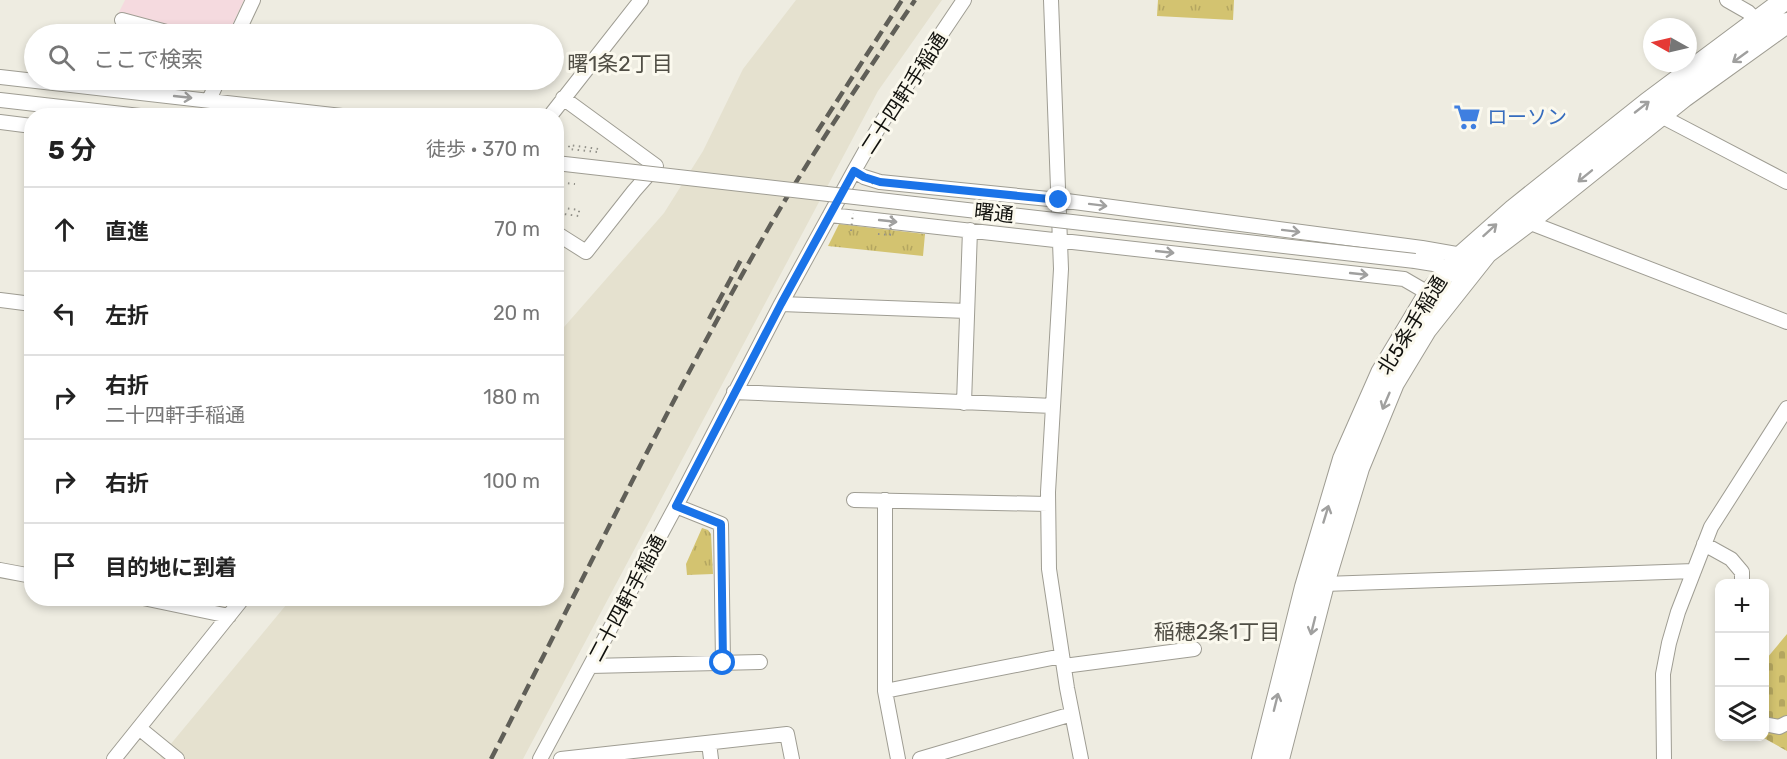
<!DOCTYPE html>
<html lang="ja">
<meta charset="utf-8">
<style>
:root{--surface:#fff;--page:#f6f6f6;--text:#222;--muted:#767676;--line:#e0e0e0}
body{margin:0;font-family:Rubik,"Noto Sans JP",sans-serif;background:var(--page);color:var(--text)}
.controls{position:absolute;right:18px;bottom:18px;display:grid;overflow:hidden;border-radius:12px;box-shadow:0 3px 9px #0003}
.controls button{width:54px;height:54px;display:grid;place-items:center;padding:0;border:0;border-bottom:2px solid var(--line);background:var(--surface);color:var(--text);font:30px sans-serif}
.compass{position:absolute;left:1643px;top:18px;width:54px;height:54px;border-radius:50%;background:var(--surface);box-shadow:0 3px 9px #0003;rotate:278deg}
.stop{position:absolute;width:18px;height:18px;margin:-14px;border:4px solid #1a73e8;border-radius:50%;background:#fff}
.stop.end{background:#1a73e8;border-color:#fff;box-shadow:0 2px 6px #0008}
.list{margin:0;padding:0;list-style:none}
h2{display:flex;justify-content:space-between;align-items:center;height:78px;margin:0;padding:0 24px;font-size:26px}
h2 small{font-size:20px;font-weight:400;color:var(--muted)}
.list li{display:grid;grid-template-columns:39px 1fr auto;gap:18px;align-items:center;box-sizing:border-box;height:84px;padding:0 24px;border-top:2px solid var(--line)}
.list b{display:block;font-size:22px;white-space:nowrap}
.list p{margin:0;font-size:20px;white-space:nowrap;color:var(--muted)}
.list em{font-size:20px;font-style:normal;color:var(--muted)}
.icon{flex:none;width:33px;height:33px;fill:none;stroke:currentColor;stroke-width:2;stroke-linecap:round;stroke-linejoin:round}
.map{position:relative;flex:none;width:1787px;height:759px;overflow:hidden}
.search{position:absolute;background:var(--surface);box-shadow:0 3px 9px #0003;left:24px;top:24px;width:540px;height:66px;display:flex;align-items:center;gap:15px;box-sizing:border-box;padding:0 21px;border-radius:33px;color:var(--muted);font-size:22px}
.panel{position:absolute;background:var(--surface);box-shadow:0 3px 9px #0003;left:24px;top:108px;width:540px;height:498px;border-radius:24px}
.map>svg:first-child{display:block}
.built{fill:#e5e1cf}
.medical{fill:#f5dadf}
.cemetery{fill:url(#cemetery-stones)}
.park{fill:url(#park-tufts)}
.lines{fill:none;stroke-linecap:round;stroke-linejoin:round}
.minor-casing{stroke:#9f9d93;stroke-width:16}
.highway-casing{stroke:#9f9d93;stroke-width:22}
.path{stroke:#93928a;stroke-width:2;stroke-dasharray:1.5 4.5;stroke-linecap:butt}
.minor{stroke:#fff;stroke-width:14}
.highway{stroke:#fff;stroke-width:20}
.rail{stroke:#605f58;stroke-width:4.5;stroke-dasharray:12 6;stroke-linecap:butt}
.minor-bridge-casing{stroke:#9f9d93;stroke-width:16;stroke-linecap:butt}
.path-bridge{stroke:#93928a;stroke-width:2;stroke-dasharray:1.5 4.5;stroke-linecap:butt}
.minor-bridge{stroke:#fff;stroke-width:14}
.oneway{stroke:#a0a09f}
.route{stroke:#1a73e8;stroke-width:8}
.labels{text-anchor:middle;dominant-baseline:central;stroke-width:6;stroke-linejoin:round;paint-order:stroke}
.street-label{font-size:20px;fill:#12120e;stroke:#fbf9ee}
.shop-label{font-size:20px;fill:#366cbe;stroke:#fbf9ee;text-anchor:start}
.neighbourhood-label{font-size:21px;fill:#504e45;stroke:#fbf9ee}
</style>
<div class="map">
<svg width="1787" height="759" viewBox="0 0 1787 759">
<defs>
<pattern id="cemetery-stones" width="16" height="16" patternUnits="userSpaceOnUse" patternTransform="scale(1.5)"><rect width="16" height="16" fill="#d3c370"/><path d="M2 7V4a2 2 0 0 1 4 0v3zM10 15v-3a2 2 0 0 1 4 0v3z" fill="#b4a660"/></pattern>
<pattern id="park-tufts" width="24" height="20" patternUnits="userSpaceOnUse" patternTransform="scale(1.5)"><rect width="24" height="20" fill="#d3c370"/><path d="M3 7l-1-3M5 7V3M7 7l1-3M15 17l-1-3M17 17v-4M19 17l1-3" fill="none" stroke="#b4a660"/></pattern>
</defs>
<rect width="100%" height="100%" fill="#eeece1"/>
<path class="built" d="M796,0H942L878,91L523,759H162L160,757L291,599L556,598L557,335L664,213L703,151L743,69Z"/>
<path class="medical" d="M125,0H244L228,34H200L118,14Z"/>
<path class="cemetery" d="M1787,634V751L1762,737L1764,736L1765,665L1767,658Z"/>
<path class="park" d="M1158,0H1234L1233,20L1157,16Z
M839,224L925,234L923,256L828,246Z
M702,528L708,530L711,534L713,574L687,575L686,564Z"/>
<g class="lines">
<defs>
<path id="minor" d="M1051,0L1061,269L1048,492L1049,569L1067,688L1081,759
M1727,0L1748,12L1757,21
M122,20L174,34
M237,34L253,0
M0,77L342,116
M0,100L140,116
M209,100L218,80
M550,116L641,0
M1661,116L1787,182
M0,122L32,126
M854,171L864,177L880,182L1059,200L1422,248L1462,255L1467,259
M830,215L1404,279L1435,297
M1528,222L1787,322
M556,233L586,252L634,191L656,166L563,98
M1415,261L1440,265L1454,275
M0,300L32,304
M781,304L967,311
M734,392L1053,406
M964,403L970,230
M854,500L1048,504
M885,500V691L898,759
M676,506L721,524L723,663
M1704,544L1731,559L1742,572V584
M0,570L32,576
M1324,584L1694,571
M143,598L229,616
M590,666L760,662
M1064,666L1194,649
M885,691L1062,656
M1764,724L1779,727L1787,723
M139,728L177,759
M709,743L711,759
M114,759L243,598
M540,759L676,506L781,304L854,171L880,125L964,0
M561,759L787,734L792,759
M920,759L1072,714
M1664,759L1663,674L1669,643L1678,612L1711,527L1787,408"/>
<path id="highway" d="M1262,759L1305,587L1343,459L1381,373L1429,293L1448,270L1462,255L1514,209L1647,103L1785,0
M1279,759L1324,584L1359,468L1394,383L1426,330L1487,253L1528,222L1684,97L1787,23"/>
</defs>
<use href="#minor" class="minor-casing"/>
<use href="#highway" class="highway-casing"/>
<path class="path" d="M597,152L569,149V145L599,149
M556,182L575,184
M556,207L579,210V216L556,213"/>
<use href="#minor" class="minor"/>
<use href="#highway" class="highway"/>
<path class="rail" d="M817,132L902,0
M709,319L743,256
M491,759C582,582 669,401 768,229C814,150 865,75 915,0"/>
<defs>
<path id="minor-bridge" d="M556,163L1415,261"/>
</defs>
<use href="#minor-bridge" class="minor-bridge-casing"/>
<path class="path-bridge" d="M872,184L879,174
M851,231L853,213
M878,234L890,235L892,215"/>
<use href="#minor-bridge" class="minor-bridge"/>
</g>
<defs><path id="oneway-shaft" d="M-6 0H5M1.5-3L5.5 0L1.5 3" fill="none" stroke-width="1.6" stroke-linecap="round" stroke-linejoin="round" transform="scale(1.5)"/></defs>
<g class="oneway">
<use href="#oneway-shaft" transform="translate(1740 57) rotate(144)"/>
<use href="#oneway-shaft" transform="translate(183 97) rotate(6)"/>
<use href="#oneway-shaft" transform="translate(1642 107) rotate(-38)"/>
<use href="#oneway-shaft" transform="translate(1585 176) rotate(141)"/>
<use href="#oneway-shaft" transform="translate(1098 205) rotate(7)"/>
<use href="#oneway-shaft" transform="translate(888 221) rotate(6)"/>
<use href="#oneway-shaft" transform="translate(1490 230) rotate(-42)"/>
<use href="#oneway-shaft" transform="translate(1291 231) rotate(7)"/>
<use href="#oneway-shaft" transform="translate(1165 252) rotate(6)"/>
<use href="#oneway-shaft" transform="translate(1359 274) rotate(6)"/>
<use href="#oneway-shaft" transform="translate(1386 401) rotate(113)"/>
<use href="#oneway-shaft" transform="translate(1326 514) rotate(-73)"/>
<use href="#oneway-shaft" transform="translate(1313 626) rotate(104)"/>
<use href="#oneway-shaft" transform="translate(1276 702) rotate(-76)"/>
</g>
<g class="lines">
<path class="route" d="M723,663L721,524L676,506L781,304L854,171L864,177L880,182L1059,200"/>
</g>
<defs>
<symbol id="supermarket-bare" viewBox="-9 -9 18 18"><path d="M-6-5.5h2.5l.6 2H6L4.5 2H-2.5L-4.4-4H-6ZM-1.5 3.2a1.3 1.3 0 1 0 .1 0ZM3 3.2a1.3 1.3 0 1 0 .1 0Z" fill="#3f7fe0" stroke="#fbf9ee" stroke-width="2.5" paint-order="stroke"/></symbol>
</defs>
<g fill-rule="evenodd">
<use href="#supermarket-bare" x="1448" y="98" width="38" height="38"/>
</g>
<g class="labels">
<g class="street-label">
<text transform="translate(904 93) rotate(-57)">二十四軒手稲通</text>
<text transform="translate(994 213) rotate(6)">曙通</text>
<text transform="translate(1412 325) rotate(-58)">北5条手稲通</text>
<text transform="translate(627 598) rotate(-62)">二十四軒手稲通</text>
</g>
<g class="shop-label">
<text x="1487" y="117">ローソン</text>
</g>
<g class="neighbourhood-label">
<text x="620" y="63">曙1条2丁目</text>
<text x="1217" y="631">稲穂2条1丁目</text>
</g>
</g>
</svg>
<div class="controls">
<button>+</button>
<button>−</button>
<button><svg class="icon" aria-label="layers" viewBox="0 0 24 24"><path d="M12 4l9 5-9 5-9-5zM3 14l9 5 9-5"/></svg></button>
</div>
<svg class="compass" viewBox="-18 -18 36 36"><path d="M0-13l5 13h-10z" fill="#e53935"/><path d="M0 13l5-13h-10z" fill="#767676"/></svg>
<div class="stop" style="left:723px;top:663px"></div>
<div class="stop end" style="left:1059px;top:200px"></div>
<div class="search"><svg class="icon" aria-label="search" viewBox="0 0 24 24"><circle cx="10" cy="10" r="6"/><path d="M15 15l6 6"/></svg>ここで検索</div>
<section class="panel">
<h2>5 分<small>徒歩 · 370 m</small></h2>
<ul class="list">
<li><svg class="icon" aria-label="ahead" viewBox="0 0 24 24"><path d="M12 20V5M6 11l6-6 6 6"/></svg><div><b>直進</b></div><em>70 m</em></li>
<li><svg class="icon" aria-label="left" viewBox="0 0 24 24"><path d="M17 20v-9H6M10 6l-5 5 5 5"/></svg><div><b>左折</b></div><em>20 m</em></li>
<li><svg class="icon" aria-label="right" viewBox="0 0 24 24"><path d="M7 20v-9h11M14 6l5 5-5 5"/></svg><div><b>右折</b><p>二十四軒手稲通</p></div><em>180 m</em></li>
<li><svg class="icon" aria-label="right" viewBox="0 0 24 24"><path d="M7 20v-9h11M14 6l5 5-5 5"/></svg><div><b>右折</b></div><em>100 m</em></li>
<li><svg class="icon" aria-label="arrive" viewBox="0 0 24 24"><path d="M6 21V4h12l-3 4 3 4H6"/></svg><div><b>目的地に到着</b></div></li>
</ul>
</section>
</div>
